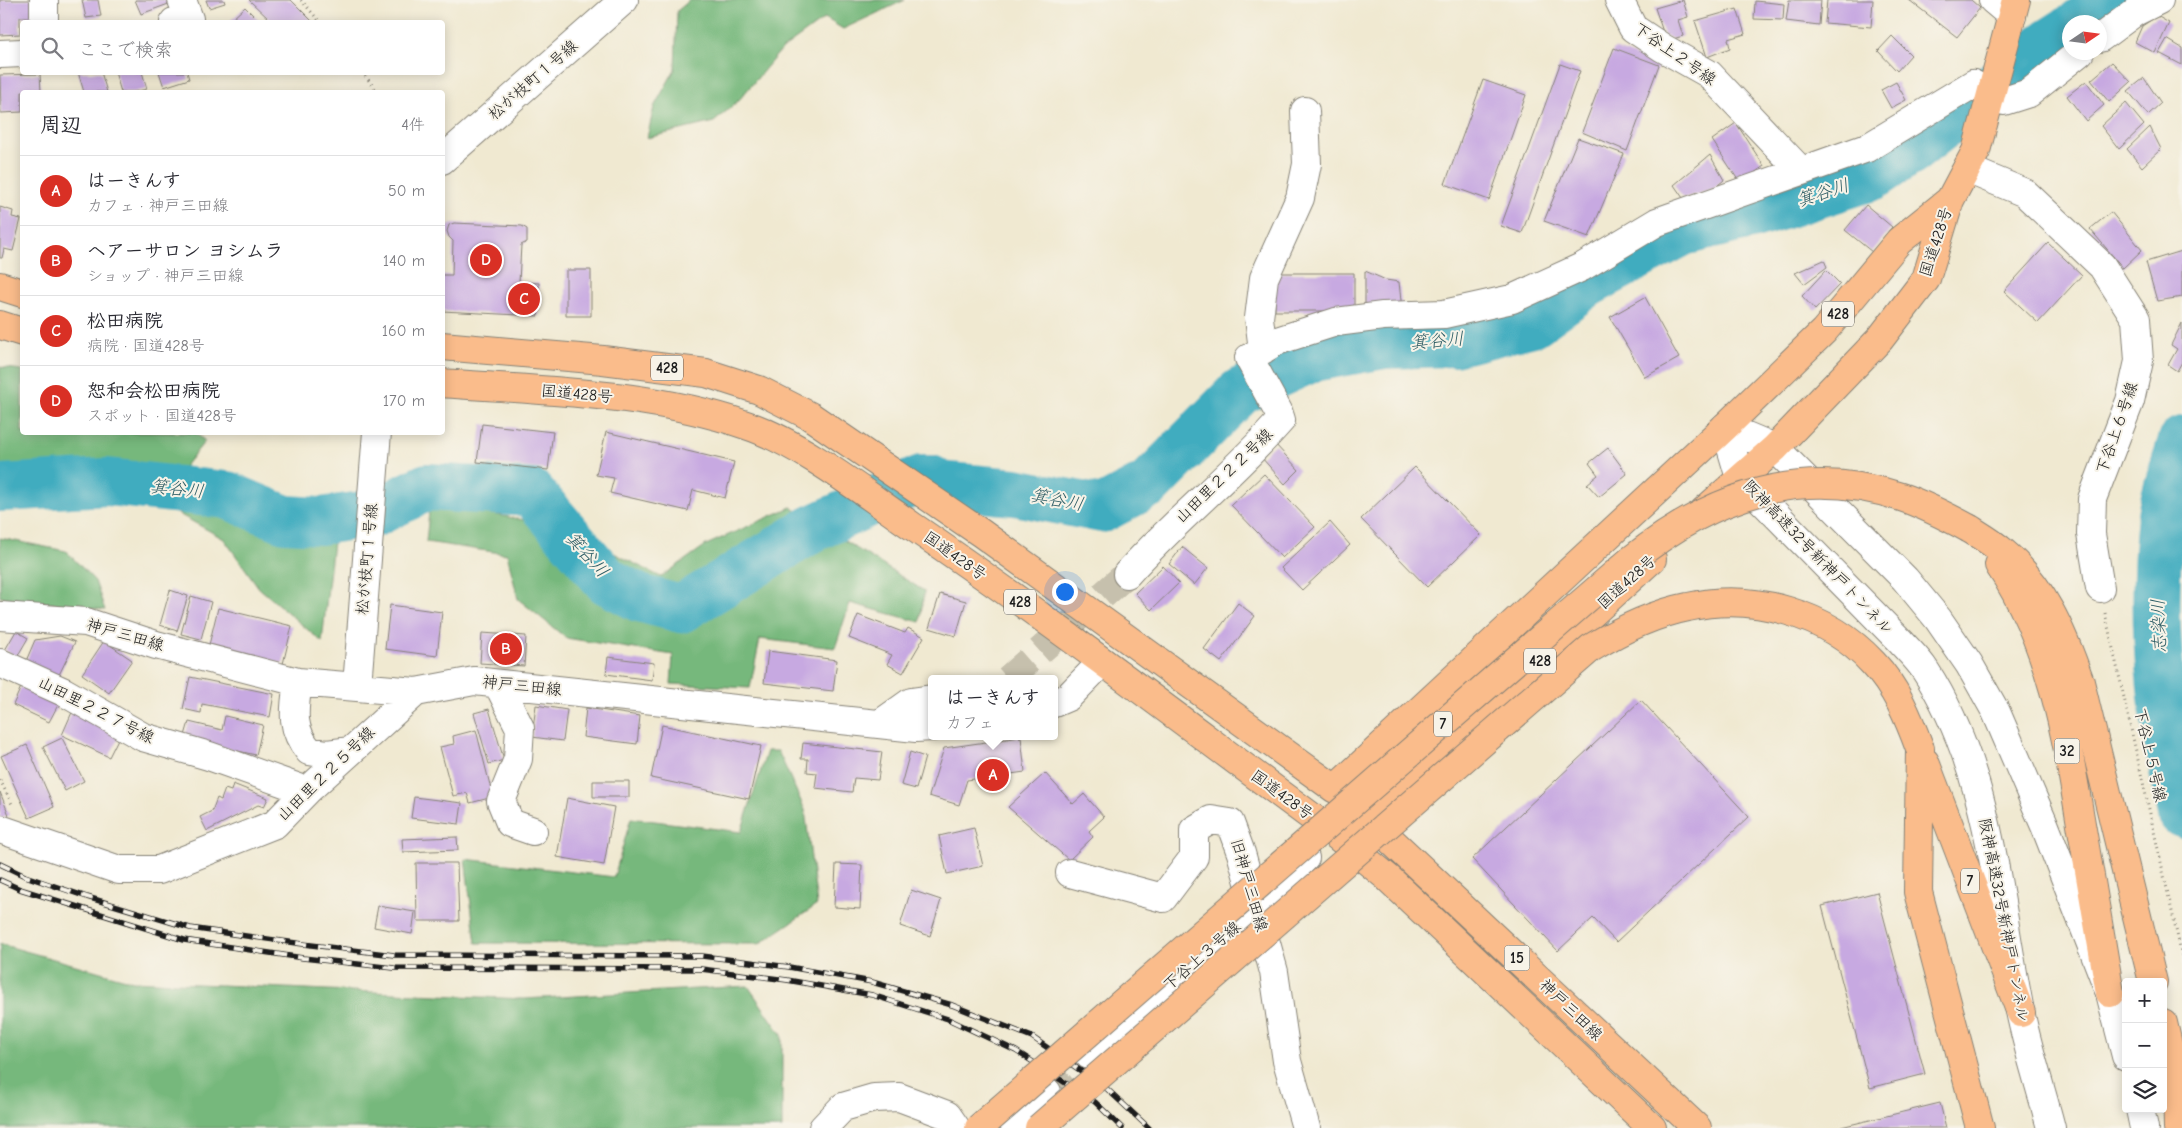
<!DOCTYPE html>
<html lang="ja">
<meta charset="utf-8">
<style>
:root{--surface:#fff;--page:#f2f2f3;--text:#2b2b33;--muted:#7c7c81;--line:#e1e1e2;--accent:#d93025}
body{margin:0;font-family:"Comic Neue","Klee One",sans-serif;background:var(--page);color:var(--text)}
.controls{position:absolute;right:15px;bottom:15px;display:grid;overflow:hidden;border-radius:5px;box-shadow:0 2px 12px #0003}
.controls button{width:45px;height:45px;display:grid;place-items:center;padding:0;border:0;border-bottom:1px solid var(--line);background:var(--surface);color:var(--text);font:25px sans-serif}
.compass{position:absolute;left:2062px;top:15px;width:45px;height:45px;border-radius:50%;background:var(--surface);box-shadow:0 2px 12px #0003;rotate:77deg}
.you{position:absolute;left:1064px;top:591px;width:18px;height:18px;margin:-12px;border:4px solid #fff;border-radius:50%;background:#1a73e8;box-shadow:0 0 0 8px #1a73e833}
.badge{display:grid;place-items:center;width:32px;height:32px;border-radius:50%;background:var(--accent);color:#fff;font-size:16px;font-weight:700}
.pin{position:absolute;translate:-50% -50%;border:2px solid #fff;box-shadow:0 1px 5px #0006}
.popup{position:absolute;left:928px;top:675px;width:130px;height:65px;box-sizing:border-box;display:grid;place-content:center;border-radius:5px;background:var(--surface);filter:drop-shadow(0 1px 4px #0005);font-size:16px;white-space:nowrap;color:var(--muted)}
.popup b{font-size:19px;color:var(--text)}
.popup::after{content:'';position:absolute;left:50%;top:100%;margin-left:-10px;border:10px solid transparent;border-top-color:var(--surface)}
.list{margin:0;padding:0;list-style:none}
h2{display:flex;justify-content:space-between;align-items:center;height:65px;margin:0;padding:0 20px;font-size:21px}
h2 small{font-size:16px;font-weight:400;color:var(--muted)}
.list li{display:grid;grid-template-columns:32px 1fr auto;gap:15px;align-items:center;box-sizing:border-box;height:70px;padding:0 20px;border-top:1px solid var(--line)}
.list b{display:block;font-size:19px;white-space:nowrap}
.list p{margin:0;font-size:16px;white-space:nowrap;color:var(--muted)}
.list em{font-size:16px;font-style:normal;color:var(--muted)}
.icon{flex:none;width:28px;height:28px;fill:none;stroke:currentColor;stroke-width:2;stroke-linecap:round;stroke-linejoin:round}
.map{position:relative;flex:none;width:2182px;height:1128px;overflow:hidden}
.search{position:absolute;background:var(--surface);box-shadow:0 2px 12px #0003;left:20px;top:20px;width:425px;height:55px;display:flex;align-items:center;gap:12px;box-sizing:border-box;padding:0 18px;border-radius:5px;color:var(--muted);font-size:19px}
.panel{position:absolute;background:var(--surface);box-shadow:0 2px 12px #0003;left:20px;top:90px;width:425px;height:345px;border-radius:5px}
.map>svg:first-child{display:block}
.forest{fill:#76b87b;stroke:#496a4c}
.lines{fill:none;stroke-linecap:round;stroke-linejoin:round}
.river{stroke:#41acbf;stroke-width:48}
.building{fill:#c7a9e1}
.minor-tunnel{stroke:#c6c0ad;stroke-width:28;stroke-dasharray:28 14;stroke-linecap:butt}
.minor-casing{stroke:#868276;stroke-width:30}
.major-casing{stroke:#868276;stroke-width:30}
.highway-casing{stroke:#868276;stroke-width:30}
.path{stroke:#868276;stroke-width:3;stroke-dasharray:1 4;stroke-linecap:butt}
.minor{stroke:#fff;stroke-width:28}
.major{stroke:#fabc8b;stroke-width:28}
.highway{stroke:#fabc8b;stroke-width:28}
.rail-casing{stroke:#1c1c1c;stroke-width:5.5}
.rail{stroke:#f7f3e8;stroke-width:4;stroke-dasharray:11;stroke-linecap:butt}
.highway-bridge-casing{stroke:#868276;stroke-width:30;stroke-linecap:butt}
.highway-bridge{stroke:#fabc8b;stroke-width:28}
.labels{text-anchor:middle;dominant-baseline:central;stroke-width:4;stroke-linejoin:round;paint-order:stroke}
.shield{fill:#f7f3e8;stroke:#5e5c59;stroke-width:1}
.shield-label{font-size:15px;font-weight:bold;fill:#1c1c1c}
.street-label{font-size:16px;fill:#1c1c1c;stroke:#f7f3e8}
.water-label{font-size:18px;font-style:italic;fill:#2d5d65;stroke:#f7f3e8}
</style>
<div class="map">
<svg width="2182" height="1128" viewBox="0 0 2182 1128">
<rect width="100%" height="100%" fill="#f7f3e8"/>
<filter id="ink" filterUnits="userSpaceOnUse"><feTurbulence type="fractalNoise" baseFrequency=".02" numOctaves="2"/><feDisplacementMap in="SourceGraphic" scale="10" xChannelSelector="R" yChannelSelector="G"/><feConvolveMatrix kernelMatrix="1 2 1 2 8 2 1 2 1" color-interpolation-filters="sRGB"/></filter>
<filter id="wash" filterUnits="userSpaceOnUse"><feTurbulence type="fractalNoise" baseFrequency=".0096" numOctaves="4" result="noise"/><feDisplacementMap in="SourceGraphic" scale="20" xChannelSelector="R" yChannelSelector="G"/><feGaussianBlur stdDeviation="1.12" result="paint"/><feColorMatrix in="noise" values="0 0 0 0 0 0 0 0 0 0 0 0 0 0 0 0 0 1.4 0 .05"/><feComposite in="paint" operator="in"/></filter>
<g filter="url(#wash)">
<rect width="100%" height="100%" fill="#f0e9d1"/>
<path class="forest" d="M690,0H905L843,29L825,18L781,50L739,100L714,122L647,138L654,107L675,69L677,11Z
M0,367L22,370V432L195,433L205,441L177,476L212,502L298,535L334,533L322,642L259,588L224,539L155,501L99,464L20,468L0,499Z
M556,499L604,548L661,577L706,545L791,507L924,591L920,622L850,603L835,648L760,639L750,688L671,684L673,655L566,638L518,599L507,554L426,542L430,502L524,520Z
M0,538L66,551L95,581L105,610L0,597Z
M767,751H778L805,810L817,905L759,944L476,943L465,859L614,877L631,818L741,832Z
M0,944L133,981L524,999L748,986L782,1035V1128H0Z"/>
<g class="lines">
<path class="river" d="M2080,22L2116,0
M2182,440C2175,465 2164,492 2161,517C2150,616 2160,717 2182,814
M0,488L107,482L227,495L285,519L321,521L375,513L427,487L532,493L607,581L639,598L681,609L812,529L921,479H931L938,485L1015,492L1102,509L1149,484L1241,391L1313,358L1385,345L1454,343L1533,323L1587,284L1683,232L1751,216L1872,177L1915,148L2045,45L2070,29"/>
</g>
<g id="blocks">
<path class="building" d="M0,0H34V17H20V34L0,35Z
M82,0H98L101,16L86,18Z
M135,0H173L174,2L141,14Z
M206,0H224L225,3L209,8Z
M249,0H291L312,21L310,22H272Z
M1683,0L1688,17L1678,20L1683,36L1673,39L1664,35L1655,8Z
M1789,0H1821L1819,25L1786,21Z
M1827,0H1873L1871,27L1825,23Z
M1909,0H1971L1980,8L1957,37Z
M1755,1L1784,4L1783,20L1754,19Z
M245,7L260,22H229Z
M1737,9L1745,34L1728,39L1730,48L1707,57L1695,21Z
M2157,16L2169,23L2155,53L2135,42L2142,26Z
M1892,36L1911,55L1897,71L1878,51Z
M2167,39L2182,48V65L2159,53Z
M1614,48L1659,65L1627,151L1582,132Z
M2112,62L2131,82L2109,102L2091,80Z
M1560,64L1580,71L1522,233L1501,226Z
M78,72H101L107,92H84Z
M115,72H142L147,89L134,92H121Z
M159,72H187L189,79L164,87Z
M40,74L41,92H22V112L1,113L0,75Z
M2144,78L2161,103L2148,115L2128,91Z
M1483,80L1526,95L1489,200L1445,184Z
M2086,81L2104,105L2086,121L2067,96Z
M1896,82L1906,100L1891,108L1881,90Z
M2126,103L2144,125L2119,149L2101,126Z
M1736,123L1764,166L1740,183L1712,140Z
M2150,127L2161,149L2142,167L2127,149Z
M1578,138L1624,154L1589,237L1544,221Z
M1710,155L1724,180L1712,190L1683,198L1674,185Z
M1866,205L1892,227L1872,252L1845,230Z
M0,207L13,211L12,217L21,219L13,251L4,249L2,258H0Z
M2111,212L2142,250L2123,268L2090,229Z
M454,223L522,226L527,229V242L521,245L519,282L539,283L538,316L442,311V275H452L453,241L449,237L447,231L449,225Z
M2048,243L2082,275L2038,323L2004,291Z
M2182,251V297L2157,301L2146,262Z
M1824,260L1827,267L1804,284L1795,273Z
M566,270H591V316H566Z
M1826,270L1840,284L1815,310L1802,296Z
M1365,271L1386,280L1399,282L1402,310H1365Z
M1275,273H1354V311H1275Z
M1645,297L1679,358L1645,377L1610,317Z
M2182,323V362L2177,371L2168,365L2177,349L2171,345Z
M482,424L553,432L548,470L477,462Z
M606,432L734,462L725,498L693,490L688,511L610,493L614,478L596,475Z
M1275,444L1299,470L1285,484L1261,457Z
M1608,448L1627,474L1599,497L1587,484L1598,475L1589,463Z
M1415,467L1481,535L1427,587L1361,519Z
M1264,474L1315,527L1282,558L1231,505Z
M1330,522L1350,545L1302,590L1281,568Z
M1182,547L1208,568L1194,585L1169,564Z
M1163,566L1179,583L1151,610L1135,593Z
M170,590L188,596L177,631L160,625Z
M940,594L966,601L956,636L929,628Z
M191,596L211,602L201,639L181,634Z
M1238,603L1255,616L1221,662L1204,649Z
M390,605L442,612L437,656L385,649Z
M218,608L292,626L283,664L209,645Z
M858,615L905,633L908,628L924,637L903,673L887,664L892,655L849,638Z
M16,631L28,638L17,657L5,650Z
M482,633L526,636L524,666L480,663Z
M60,636L75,642L58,677L26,661L35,640Z
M104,641L132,660L109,693L82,674Z
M768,651L837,660L833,691L764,683Z
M608,657L654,663L652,680L606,674Z
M190,677L274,694L270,717L202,704L201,713L183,709Z
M21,687L58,705L49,722L13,705Z
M1641,700L1749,817L1616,942L1593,918L1558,951L1472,859Z
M536,705L567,710L563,741L532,737Z
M586,708L640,716L637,744L583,737Z
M489,709L504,760L489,764L474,713Z
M73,710L121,733L109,757L62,735Z
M225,716L263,725L256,755L184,739L189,722L222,730Z
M662,725L761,746L749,799L651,778Z
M476,730L493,797L470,803L467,793L453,796L440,747L454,744L453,736Z
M1021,737L1025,772L967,780L959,805L929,796L944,748Z
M62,738L84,781L65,791L43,747Z
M803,743L882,752L878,780L854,778L852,792L815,788L817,773L807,772L808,759H801Z
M27,745L54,807L29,818L1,756Z
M910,752L925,757L916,789L901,785Z
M1045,773L1073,804L1084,794L1104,817L1089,831L1093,837L1069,860L1008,807Z
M593,781H629V797H593Z
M233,784L268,798L264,807L258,805L207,831L200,817L212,811L217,798L221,800L225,789L231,791Z
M0,792L9,815L0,819Z
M414,797L462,803L459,824L411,818Z
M567,798L614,807L604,865L557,857Z
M974,828L983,866L947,874L939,836Z
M457,837L458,850L403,852L402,839Z
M416,863H457L459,921H417Z
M836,864L862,865L860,909L834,907Z
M911,890L941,900L930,936L900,926Z
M1877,892L1925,1074L1870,1088L1822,906Z
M378,906L415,912L412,934L374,927Z
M1940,1103L1946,1128H1841V1127Z"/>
</g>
</g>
<g filter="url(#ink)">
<use href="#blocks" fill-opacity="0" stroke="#868276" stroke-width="1"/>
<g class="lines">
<path class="minor-tunnel" d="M1008,679L1127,574
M1047,1092L1089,1055"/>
<defs>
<path id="minor" d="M1619,0L1633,28L1663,48L1709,74L1800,170
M1993,0L2012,16
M44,22V0
M174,22L189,19L182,0
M2100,38L2135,12L2159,0
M0,54L22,53
M442,160L624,0
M1967,169L2025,193L2102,266L2136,319L2139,361L2130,401L2092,499L2091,534L2100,588
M1263,350L1259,318L1264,278L1300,198L1307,164L1305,111
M1725,427L1740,478L1900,641C1908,650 1918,659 1925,670C1990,769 1997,897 2020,1011C2028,1050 2041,1089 2051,1128
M1725,427L1775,448L1905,579L1938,619L1969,664L1996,712L2045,826L2110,993L2126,1056
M1127,574C1175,520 1233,475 1281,420L1278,411L1249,358L1277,341L1336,322L1383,316L1444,314L1512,299L1582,267L1657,222L1867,148L1973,84L2004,101L2029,93L2080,52
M0,616L86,622L156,645L298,682L416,692L474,681L916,728L932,727
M0,663L64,692L143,737L209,756L307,791
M298,682C294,710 290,728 309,751L327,754L351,751
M498,684L520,728L518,759L501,801L510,823L533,831
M357,686L377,432
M1054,703L1068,697L1102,662
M880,724L911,702L932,699
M0,829L119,870H159L275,824L307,791L416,692
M1070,873L1163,898L1194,857V830L1211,820L1230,823L1241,853L1274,972L1287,1061L1306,1128
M1089,1055L1256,909L1305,858
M2140,1109L2144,1128
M823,1128L843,1107L874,1098L899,1097L947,1115L956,1128
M1005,1128L1047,1092"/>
<path id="major" d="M1364,815L1697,1128
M1331,831L1388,878L1652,1128"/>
<path id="highway" d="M0,286L22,293
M0,325L22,332
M442,346L603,360L706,373L759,390L810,416L981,533L1335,789L1725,427L1824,331L1899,241L1950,200
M442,383C544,391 650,392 746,425C801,443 864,493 912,526C1055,623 1192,729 1331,831L1368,818L1652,559
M1704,511L1775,448L1880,339L1926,279L1950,200L1976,151L2016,0
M1970,529C1981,536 1993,543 2002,551C2043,585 2063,633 2080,682L2153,982
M1999,565C2051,643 2066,734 2081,824C2091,880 2100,936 2110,993
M1920,749L1918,892L1980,1128
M1925,762L2021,1013
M2163,1023L2177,1083L2178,1128"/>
</defs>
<use href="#minor" class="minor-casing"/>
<use href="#major" class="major-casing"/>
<use href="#highway" class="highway-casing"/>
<path class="path" d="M301,0L320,22
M362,72L378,92
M2105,613L2182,956
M0,780L12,804"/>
<use href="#minor" class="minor"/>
<use href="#major" class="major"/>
<use href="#highway" class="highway"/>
<defs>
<path id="rail" d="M0,864L25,876L87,897L190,928L303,944L394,955L702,956L789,967L872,982L952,1005L1032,1037L1107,1089L1149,1128
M0,880L20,889L184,940L303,958L394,968L701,969L787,980L872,995L948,1019L1016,1051L1095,1102L1122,1128"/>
</defs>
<use href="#rail" class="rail-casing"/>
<use href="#rail" class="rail"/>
<defs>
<path id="highway-bridge" d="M979,1128L1631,560C1711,496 1800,464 1901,497C1925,505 1948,517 1970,529
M1039,1128L1591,648C1622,629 1653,614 1688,607C1753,592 1828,614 1873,663C1896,687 1909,719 1920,749"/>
</defs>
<use href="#highway-bridge" class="highway-bridge-casing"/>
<use href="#highway-bridge" class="highway-bridge"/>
</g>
</g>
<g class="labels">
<g class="shield">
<rect x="1822" y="301.5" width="32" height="25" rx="4"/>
<rect x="651" y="355.5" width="32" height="25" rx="4"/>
<rect x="1004" y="589.5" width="32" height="25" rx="4"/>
<rect x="1524" y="648.5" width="32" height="25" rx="4"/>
<rect x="1434" y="711.5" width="18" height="25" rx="4"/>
<rect x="2054.5" y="738.5" width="25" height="25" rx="4"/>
<rect x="1961" y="868.5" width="18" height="25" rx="4"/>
<rect x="1504.5" y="945.5" width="25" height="25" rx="4"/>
</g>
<g class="shield-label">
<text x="1838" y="314">428</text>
<text x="667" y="368">428</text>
<text x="1020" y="602">428</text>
<text x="1540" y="661">428</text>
<text x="1443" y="724">7</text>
<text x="2067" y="751">32</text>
<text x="1970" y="881">7</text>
<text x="1517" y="958">15</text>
</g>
<g class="street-label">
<text transform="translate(1675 54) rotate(35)">下谷上２号線</text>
<text transform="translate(533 80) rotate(-41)">松が枝町１号線</text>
<text transform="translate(1936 242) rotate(-72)">国道428号</text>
<text transform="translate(577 394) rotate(5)">国道428号</text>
<text transform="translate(2117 428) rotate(-71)">下谷上６号線</text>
<text transform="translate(1224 476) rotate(-44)">山田里２２２号線</text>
<text transform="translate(955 556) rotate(35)">国道428号</text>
<text transform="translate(1818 557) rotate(46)">阪神高速32号新神戸トンネル</text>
<text transform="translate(367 559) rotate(-85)">松が枝町１号線</text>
<text transform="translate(1627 582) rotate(-42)">国道428号</text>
<text transform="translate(125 635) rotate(16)">神戸三田線</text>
<text transform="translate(522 686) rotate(6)">神戸三田線</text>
<text transform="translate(96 710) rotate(27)">山田里２２７号線</text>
<text transform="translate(2150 755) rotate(77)">下谷上５号線</text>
<text transform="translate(326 774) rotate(-44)">山田里２２５号線</text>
<text transform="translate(1282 795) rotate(36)">国道428号</text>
<text transform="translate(1249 885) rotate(74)">旧神戸三田線</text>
<text transform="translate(2004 920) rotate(79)">阪神高速32号新神戸トンネル</text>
<text transform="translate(1202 956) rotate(-41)">下谷上３号線</text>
<text transform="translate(1571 1010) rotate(44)">神戸三田線</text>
</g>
<g class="water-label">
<text transform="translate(1823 193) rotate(-18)">箕谷川</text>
<text transform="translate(1437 341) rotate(-5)">箕谷川</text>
<text transform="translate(177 489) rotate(6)">箕谷川</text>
<text transform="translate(1057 500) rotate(11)">箕谷川</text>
<text transform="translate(587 555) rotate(48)">箕谷川</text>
<text transform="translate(2159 626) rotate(-92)">志染川</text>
</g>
</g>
</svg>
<div class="controls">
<button>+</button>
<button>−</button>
<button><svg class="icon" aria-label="layers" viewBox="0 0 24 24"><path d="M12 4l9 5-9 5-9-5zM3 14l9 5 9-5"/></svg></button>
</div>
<svg class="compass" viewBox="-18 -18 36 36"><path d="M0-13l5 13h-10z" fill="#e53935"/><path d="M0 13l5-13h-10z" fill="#7c7c81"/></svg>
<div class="you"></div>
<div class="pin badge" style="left:993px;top:775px">A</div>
<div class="popup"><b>はーきんす</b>カフェ</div>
<div class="pin badge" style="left:506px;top:649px">B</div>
<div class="pin badge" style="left:524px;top:299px">C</div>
<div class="pin badge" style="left:486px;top:260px">D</div>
<div class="search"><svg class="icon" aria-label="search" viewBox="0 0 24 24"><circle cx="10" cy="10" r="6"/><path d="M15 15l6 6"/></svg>ここで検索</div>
<section class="panel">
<h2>周辺<small>4件</small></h2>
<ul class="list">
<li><span class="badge">A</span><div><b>はーきんす</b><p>カフェ · 神戸三田線</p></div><em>50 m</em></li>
<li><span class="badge">B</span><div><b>ヘアーサロン ヨシムラ</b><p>ショップ · 神戸三田線</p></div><em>140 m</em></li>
<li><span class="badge">C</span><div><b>松田病院</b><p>病院 · 国道428号</p></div><em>160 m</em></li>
<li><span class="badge">D</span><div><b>恕和会松田病院</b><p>スポット · 国道428号</p></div><em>170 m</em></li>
</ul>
</section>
</div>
